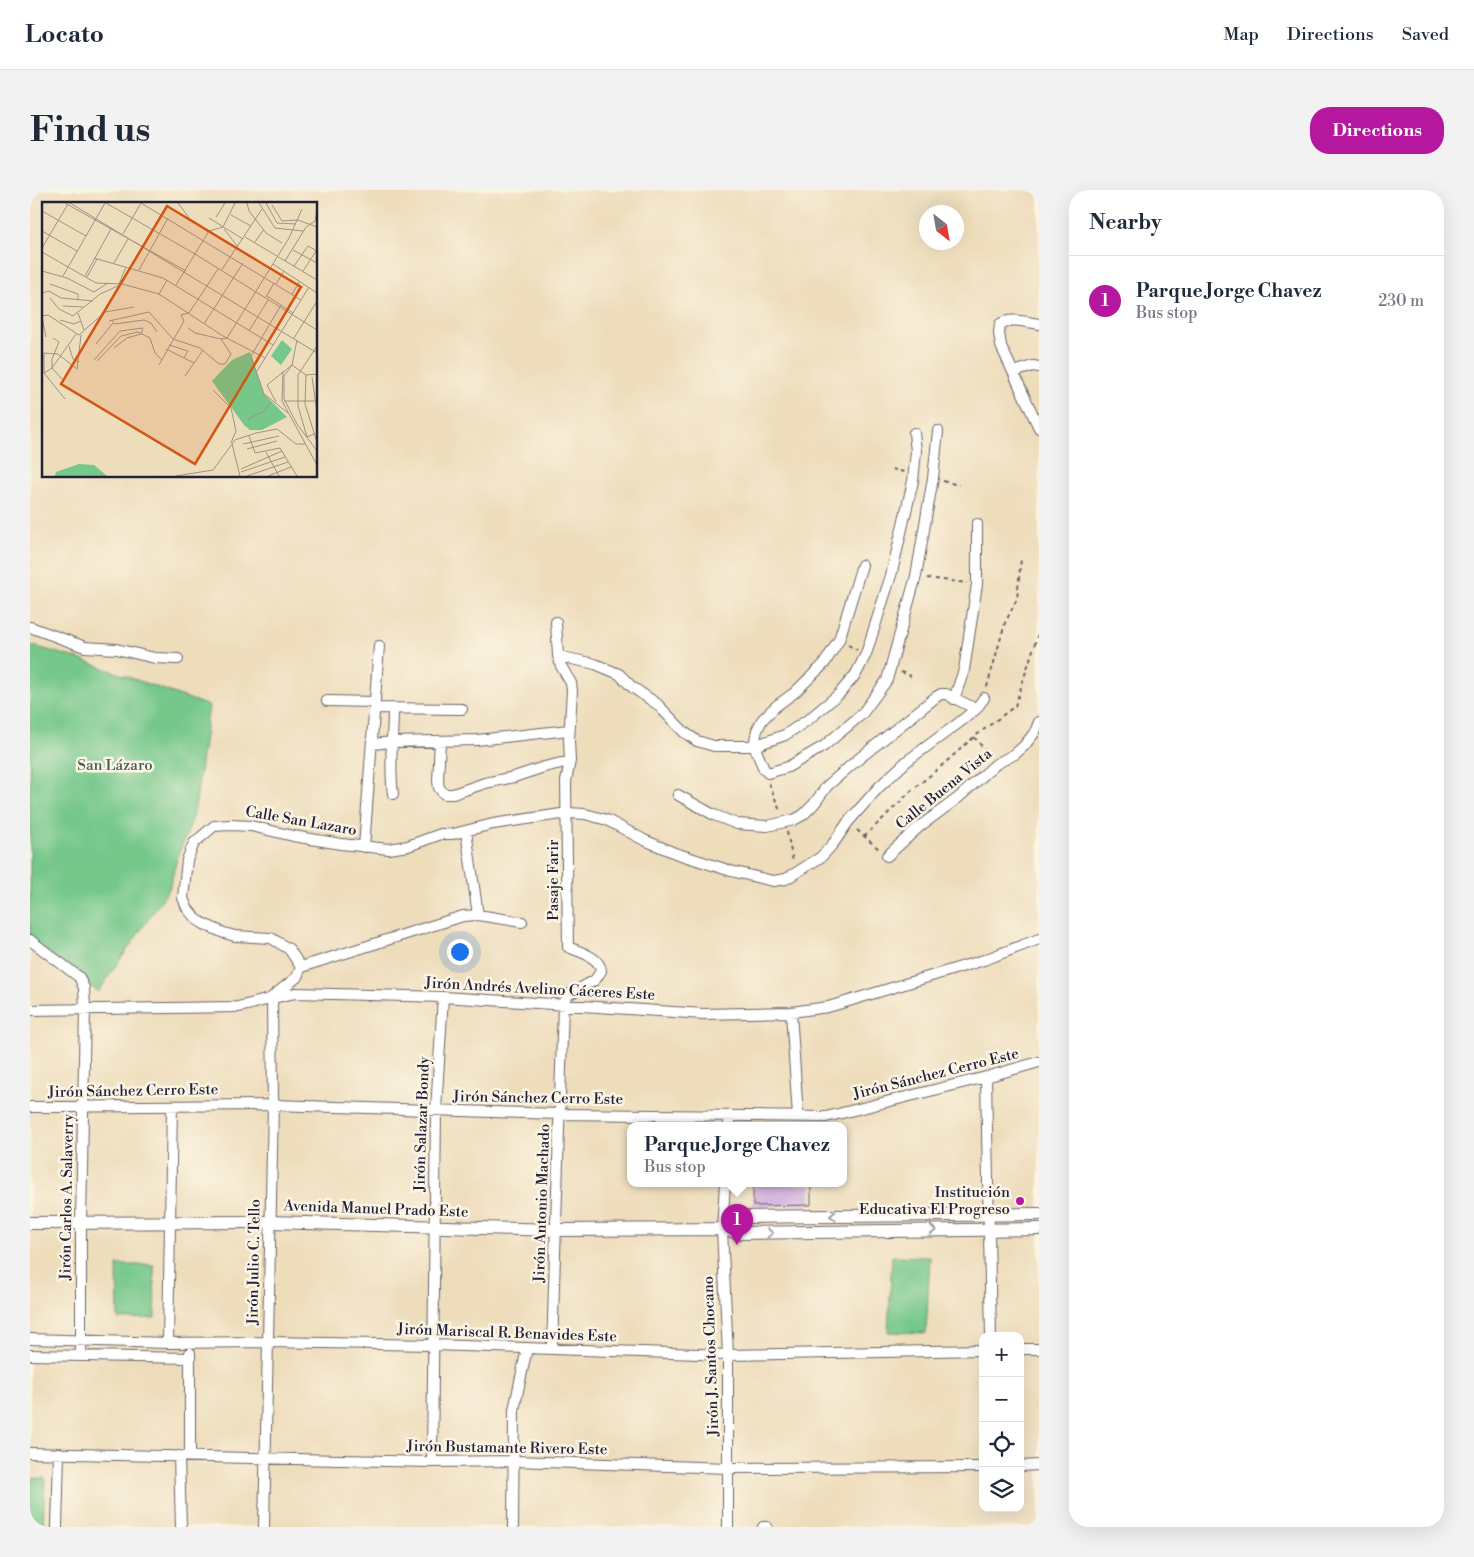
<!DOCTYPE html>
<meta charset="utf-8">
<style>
:root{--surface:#fff;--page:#f2f2f3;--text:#1f2937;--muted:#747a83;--line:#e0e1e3;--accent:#b5179e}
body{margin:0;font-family:"Libre Bodoni",serif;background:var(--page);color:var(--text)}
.controls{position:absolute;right:15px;bottom:15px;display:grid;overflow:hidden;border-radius:10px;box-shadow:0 5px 20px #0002}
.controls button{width:45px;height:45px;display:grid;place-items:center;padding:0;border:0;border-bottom:1px solid var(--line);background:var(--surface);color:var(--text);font:25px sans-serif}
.compass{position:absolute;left:889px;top:15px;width:45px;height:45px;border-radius:50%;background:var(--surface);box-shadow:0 5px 20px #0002;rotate:149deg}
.you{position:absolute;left:429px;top:761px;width:18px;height:18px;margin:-12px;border:4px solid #fff;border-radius:50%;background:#1a73e8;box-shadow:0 0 0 8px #1a73e833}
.badge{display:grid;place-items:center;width:32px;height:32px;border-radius:50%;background:var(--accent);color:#fff;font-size:16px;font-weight:700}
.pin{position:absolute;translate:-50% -41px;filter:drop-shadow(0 1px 2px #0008)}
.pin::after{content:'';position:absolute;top:26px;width:18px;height:15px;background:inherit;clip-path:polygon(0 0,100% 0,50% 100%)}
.popup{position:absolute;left:597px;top:932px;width:220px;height:65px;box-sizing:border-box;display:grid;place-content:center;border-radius:10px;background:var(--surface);filter:drop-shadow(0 1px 4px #0005);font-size:16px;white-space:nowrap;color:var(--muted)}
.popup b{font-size:19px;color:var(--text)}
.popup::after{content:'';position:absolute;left:50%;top:100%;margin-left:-10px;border:10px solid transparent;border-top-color:var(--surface)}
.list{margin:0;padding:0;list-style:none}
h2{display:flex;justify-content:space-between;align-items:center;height:65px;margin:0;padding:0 20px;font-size:21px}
h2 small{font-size:16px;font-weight:400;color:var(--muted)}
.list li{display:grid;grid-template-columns:32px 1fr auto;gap:15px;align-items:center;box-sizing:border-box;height:90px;padding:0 20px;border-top:1px solid var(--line)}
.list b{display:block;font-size:19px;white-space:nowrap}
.list p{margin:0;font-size:16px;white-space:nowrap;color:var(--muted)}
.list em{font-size:16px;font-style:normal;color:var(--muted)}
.icon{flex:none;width:28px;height:28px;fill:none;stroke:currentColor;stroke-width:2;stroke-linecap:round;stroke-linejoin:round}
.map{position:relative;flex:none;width:1009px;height:1337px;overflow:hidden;border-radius:20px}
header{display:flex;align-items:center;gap:30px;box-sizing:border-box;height:70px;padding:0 25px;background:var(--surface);border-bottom:1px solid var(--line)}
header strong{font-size:24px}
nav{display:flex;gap:28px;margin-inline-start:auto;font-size:18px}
.intro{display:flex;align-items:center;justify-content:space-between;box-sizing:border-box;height:120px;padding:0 30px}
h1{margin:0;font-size:35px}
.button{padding:12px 22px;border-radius:20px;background:var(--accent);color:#fff;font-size:18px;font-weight:700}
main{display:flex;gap:30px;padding:0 30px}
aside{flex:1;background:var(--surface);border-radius:20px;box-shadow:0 5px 20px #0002}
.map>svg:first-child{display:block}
.green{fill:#75c78a;stroke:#4c7462}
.building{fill:#c7a1dd}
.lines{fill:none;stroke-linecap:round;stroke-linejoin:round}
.minor-casing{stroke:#696368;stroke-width:12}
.tertiary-casing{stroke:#696368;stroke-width:14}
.path{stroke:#696368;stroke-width:2;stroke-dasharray:4 4;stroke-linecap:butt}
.minor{stroke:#fff;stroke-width:10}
.tertiary{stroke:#fff;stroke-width:12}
.oneway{stroke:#9c9ca7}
.poi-dot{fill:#b5179e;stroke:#fcf5e5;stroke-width:2}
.labels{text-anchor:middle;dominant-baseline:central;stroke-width:5;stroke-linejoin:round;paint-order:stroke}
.park-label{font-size:15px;fill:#3f5c57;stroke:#fcf5e5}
.street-label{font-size:15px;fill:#22223b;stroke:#fcf5e5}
.poi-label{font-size:15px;fill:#22223b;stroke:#fcf5e5;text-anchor:end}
.inset-road{fill:none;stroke:#9c9288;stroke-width:1}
.view{fill:#d45411;fill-opacity:0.15;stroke:#d45411;stroke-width:2.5}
.inset-edge{fill:none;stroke:#22223b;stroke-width:2.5}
</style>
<header>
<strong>Locato</strong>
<nav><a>Map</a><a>Directions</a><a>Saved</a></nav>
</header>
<div class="intro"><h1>Find us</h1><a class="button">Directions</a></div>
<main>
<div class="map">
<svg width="1009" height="1337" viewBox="0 0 1009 1337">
<rect width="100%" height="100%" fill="#fcf5e5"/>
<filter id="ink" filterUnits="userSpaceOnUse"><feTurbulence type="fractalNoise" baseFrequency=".02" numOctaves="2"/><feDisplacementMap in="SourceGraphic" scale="10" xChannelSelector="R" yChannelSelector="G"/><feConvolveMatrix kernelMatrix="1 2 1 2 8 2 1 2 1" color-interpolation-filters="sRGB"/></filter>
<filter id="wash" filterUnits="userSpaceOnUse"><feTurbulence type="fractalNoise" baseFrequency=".0096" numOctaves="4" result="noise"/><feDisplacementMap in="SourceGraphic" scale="20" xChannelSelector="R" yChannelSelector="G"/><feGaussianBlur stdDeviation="1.12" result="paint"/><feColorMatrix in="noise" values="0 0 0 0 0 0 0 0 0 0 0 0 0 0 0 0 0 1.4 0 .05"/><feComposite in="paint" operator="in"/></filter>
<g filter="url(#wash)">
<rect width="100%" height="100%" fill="#edb"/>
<path class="green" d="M0,455L46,468L179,516L164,625L148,666L139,699L68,802L0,749Z
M862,1066L900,1067L896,1143L858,1142Z
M87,1075H124L125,1128L88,1129Z
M0,1288H15L13,1337H0Z"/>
<g id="blocks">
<path class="building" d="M723,994H781V1015L723,1016Z"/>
</g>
</g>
<g filter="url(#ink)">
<use href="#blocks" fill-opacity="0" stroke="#696368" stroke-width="1"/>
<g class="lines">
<defs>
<path id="minor" d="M1009,134C996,132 981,127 970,134L969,143L971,156L1009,238
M984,182L1003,176L1009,177
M832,375L809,450L794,474L764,503L746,516L732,530L727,540L724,556L734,579L738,583L758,577L794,556L832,524L857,490L886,386L903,288L908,241
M0,437L55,457L86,459L125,468L148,469
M528,466L565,474L589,484L602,497L627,514L654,542L667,551L684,556H724L755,545L779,529L809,504L826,484L836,464L862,382L883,291L886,261L884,243
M924,509L934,480L947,394V334
M297,511L344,512
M344,518L432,519
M363,519C363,547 359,576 363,604
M410,551L408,591L409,598L414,604H423L455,593L484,587L514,577L540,571
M342,554L363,552L447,550L539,540
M648,605L684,625L707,634L737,636L764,630L773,625L784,614L797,596L826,571L906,507L911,504H916L946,519
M436,641L448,725
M334,657L349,456
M857,666L889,637L928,608L966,574L985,564L994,556L1005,542L1009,532
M0,750L49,787L54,798L55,818L51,1033V1166
M271,777L433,726L448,725L492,732
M0,820L208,817C228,813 246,806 266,803L413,807L674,824L761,822L798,817L812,813L954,770L1009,749
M761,822L768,926
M956,887L961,1146
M0,917L243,915L529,924L796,927L956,887L1009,872
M699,936V926
M695,994L692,1039L698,1165V1337
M0,1149L138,1153L237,1152L403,1155L698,1165L953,1160
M138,1153L142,916
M522,1159L533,815L538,805L565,790L571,781C570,767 550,762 538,757L536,591L540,571L539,550L542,501L541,493L531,476L528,466L526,432
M990,1159H1009
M160,1163V1267
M0,1165L160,1168
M0,1263L402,1272L484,1271L699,1278L953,1277
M149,1266L151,1337
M402,1272L406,920L413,807
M990,1276L1009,1275
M27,1337L29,1263
M234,1337L243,915L242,807L267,787L271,777L259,759L241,748L205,746L194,743L174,734L166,729L157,718L153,708L157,670L164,653L184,636L200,635L221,636L263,646L311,654L359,659L378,656L411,644H423L463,634L538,623L555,624L577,630L614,650L645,663L701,681L743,691L756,689L791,667L803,654L818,632L849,597L877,571L930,532L946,519L954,508
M483,1337L484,1220L497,1158
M733,1337H737"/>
<path id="tertiary" d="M0,1033L240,1032L526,1040L692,1039L710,1043L1009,1039
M692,1039L710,1027L1009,1024"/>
</defs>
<use href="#minor" class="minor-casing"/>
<use href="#tertiary" class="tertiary-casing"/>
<path class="path" d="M862,279L874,282
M913,291L929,295
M897,388L937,393
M818,455L827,460
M871,482L881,486
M957,497L975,433L987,409L991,368
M944,547L960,566
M1008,564H1009
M739,593L750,621
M827,640L850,660
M757,642L763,672
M834,647L881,601L908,579L944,547L985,516L1009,441"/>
<use href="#minor" class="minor"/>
<use href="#tertiary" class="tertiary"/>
</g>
<defs><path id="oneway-chevron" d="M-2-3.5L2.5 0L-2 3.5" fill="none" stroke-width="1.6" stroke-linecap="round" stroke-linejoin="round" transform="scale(1.25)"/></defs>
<g class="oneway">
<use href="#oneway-chevron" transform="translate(803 1026) rotate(179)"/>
<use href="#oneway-chevron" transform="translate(903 1040) rotate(-1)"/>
<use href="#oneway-chevron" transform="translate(740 1043) rotate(-1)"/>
</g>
</g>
<circle class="poi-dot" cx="990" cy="1011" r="5"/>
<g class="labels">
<g class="park-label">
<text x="85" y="575">San Lázaro</text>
</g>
<g class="street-label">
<text transform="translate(914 599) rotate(-39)">Calle Buena Vista</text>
<text transform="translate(271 631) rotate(10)">Calle San Lazaro</text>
<text transform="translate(523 690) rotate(-90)">Pasaje Farir</text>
<text transform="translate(510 799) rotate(3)">Jirón Andrés Avelino Cáceres Este</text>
<text transform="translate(906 884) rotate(-14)">Jirón Sánchez Cerro Este</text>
<text transform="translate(103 901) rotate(-1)">Jirón Sánchez Cerro Este</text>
<text transform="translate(508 908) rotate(1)">Jirón Sánchez Cerro Este</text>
<text transform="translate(392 934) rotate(-88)">Jirón Salazar Bondy</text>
<text transform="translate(37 1007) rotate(-89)">Jirón Carlos A. Salaverry</text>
<text transform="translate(512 1013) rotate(-88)">Jirón Antonio Machado</text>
<text transform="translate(346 1019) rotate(2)">Avenida Manuel Prado Este</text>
<text transform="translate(224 1072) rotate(-89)">Jirón Julio C. Tello</text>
<text transform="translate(477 1143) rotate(2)">Jirón Mariscal R. Benavides Este</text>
<text transform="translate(681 1166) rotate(-92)">Jirón J. Santos Chocano</text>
<text transform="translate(477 1258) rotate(1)">Jirón Bustamante Rivero Este</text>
</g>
<g class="poi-label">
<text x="980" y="1002">Institución<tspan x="980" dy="17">Educativa El Progreso</tspan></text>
</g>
</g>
<g transform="translate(12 12)">
<rect width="275" height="275" fill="#edb"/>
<path d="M240,138L250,147L239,163L229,154ZM208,150L222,192L245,215L220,228H208L202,223L170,179L190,158ZM37,262L52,263L65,274H13L14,270Z" fill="#75c78a"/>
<path class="inset-road" d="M23,1L144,69M28,1L275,151M64,1L153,52L275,128M99,1L259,98M136,1L148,17L167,29M205,1L207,9L224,31L240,41M217,1L233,26L261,29M224,1L235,21L254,22M230,3L240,19L256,18L275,25M0,9L44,34M189,13L209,24M174,15L183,1M167,16L201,37M181,25L193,1M182,27L196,45M0,29L35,49M81,32L99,1M203,35L275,78M213,40L222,27M0,46L26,2M251,48L275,61M0,50L54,81L80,82L117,92L181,134L223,156M52,56L121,76L231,143M243,59L264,25L273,19L275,7M72,61L86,37M231,62L275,91M252,64L266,44L275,49M97,68L126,16M0,69L25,76L52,90L66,81M179,69L220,7M261,69L274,49M21,74L63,1M43,74L69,27M45,75L55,57M8,82L36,92V97M77,82L84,65M234,82L242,69M134,83L167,29L181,25M0,91L7,89L19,96L51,99M117,92L125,78M250,92L258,79M225,94L251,111M224,95L232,81M8,96L17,107L31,114L58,92L78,83M239,103L209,154L222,192L246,211M21,104L41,105M36,111L42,128M0,114L6,113L37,133L63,110L92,105M0,115L4,135M18,118L32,122L39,119M69,118L73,122L102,118L109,121L115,130M67,119L107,110L131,137L158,146L177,162H183L189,152L179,137L185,136L247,36L260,7M162,122L201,61M146,126L153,131L179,137M207,129L226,98M252,136L275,99M54,142L71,121M127,143L146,149L142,156M27,144L31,157L37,160M124,147L152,161M52,158L78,129L101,126L99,132L85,136L72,146M55,159L79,134L96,130L108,136L113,151L120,158M117,163L142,119L139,113L147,111L176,67M215,169L267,85M241,169L240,199L275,263M2,171L10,166V157L17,140L11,136M275,172L264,173L250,163L242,174V197L255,222L275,249M264,173L263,202L275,240M143,174L161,148M270,175L275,210M20,177L10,166L34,132M171,188L189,206L194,229L189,241M23,197L2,171V151L16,152L35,167L39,133M242,199H275M234,200L225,183L250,163L255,138M206,217L222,209L229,200M272,232L265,235L256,204V173L275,144M207,234L213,251L238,246L255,274M190,242L198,274M201,242L237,234M205,247L235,239M224,250L237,274M199,267L240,249M199,270L243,255M134,274L171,268L193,238L214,231L235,227L254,242H264M205,274L246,260M226,274L249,265"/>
<path class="view" d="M125,4L259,85L153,262L19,182Z"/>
<rect width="275" height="275" class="inset-edge"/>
</g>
</svg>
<div class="controls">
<button>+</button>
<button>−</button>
<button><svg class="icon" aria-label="locate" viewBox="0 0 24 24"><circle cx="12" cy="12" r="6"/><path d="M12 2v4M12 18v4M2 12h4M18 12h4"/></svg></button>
<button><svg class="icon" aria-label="layers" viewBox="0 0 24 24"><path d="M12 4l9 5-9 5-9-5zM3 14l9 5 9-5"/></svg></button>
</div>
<svg class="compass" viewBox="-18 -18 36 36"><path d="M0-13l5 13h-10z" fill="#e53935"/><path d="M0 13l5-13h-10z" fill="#747a83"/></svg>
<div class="you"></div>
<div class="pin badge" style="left:707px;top:1055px">1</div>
<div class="popup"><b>Parque Jorge Chavez</b>Bus stop</div>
</div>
<aside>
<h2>Nearby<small></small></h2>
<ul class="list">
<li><span class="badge">1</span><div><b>Parque Jorge Chavez</b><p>Bus stop</p></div><em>230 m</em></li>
</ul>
</aside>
</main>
